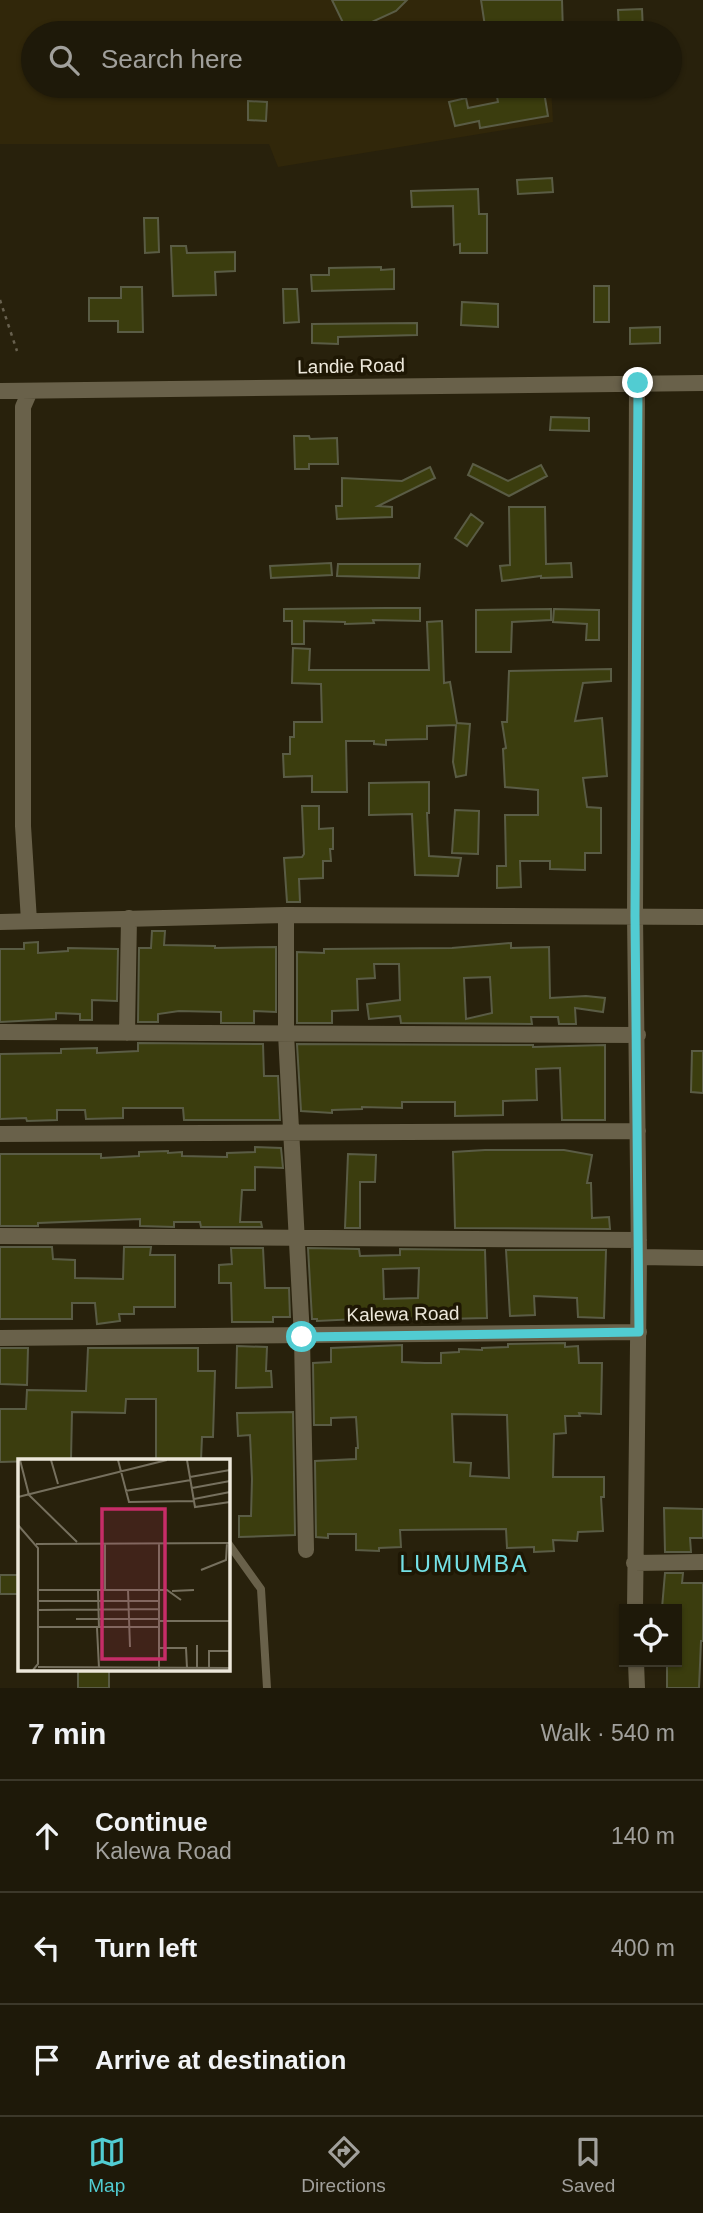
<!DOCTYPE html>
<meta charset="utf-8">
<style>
:root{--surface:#1e1909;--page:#262212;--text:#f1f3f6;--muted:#a1a09c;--line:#3c382a;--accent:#51ccd2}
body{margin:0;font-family:Helvetica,sans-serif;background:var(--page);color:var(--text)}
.controls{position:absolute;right:21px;bottom:21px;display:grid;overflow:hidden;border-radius:0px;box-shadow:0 2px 5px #0004}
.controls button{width:63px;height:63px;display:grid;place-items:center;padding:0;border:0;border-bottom:2px solid var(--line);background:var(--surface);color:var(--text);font:35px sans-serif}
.stop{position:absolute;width:21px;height:21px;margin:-16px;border:5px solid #51ccd2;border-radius:50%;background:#fff}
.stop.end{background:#51ccd2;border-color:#fff;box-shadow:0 2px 7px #0008}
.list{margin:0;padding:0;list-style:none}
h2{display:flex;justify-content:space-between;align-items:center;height:91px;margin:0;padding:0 28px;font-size:30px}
h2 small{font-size:23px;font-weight:400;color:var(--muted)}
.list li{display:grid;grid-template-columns:46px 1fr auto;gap:21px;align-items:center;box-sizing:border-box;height:112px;padding:0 28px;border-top:2px solid var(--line)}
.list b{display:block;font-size:26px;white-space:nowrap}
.list p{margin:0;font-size:23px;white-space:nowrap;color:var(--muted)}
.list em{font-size:23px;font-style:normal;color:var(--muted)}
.icon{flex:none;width:38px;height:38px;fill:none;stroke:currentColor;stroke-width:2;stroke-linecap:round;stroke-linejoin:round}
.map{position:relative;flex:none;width:703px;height:1688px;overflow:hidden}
.search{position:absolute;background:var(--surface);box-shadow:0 2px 5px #0004;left:21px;right:21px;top:21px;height:77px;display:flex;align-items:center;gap:18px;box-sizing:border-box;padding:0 24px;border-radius:38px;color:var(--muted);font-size:26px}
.sheet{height:427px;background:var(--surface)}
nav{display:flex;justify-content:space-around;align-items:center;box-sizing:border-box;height:98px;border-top:2px solid var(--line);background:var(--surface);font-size:19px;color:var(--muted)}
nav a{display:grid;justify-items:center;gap:4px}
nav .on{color:var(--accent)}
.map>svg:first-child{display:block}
.built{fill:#31270a}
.building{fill:#3b3d0e;stroke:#5a5c45;stroke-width:2;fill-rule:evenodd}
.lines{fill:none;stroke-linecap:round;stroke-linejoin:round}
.path{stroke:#68614f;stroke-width:2.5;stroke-dasharray:3.5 5;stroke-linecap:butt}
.lane{stroke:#69614a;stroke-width:8}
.street{stroke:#69614a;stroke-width:16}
.route{stroke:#51ccd2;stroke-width:9}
.labels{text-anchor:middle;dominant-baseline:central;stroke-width:7;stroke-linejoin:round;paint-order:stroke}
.street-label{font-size:19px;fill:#ece7da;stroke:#1e1704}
.quarter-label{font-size:23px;letter-spacing:2px;fill:#74e1e6;stroke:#1e1704}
.inset-road{fill:none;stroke:#76705e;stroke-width:2}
.view{fill:#c62d68;fill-opacity:0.15;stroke:#c62d68;stroke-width:3.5}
.inset-edge{fill:none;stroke:#ece7da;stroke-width:3.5}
</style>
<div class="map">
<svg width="703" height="1688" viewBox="0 0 703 1688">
<rect width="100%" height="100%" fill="#28210c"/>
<path class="built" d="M0,0H547L548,33H33V86H551L553,122L278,167L269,144H0Z"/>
<path class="building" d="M332,0H407L396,11L348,33Z
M481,0H562L563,33H486Z
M642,9L643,31L619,32L618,10Z
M495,86H543L548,116L480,128L479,121L455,126L449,102L466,98L468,108L498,102Z
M248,101L267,102L266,121L248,120Z
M552,178L553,192L518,194L517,180Z
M478,189L479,214H487V253H460V244L454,245L453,206L412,207L411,191Z
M144,218H158L159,252L145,253Z
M171,246H186L187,253L235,252V271L215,272L216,295L173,296Z
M381,267V270L394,269V289L312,291L311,275H329V268Z
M594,286H609V322H594Z
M121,287H142L143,332H118V321H89V298H121Z
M283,289H297L299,322L284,323Z
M462,302L498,304V327L461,325Z
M417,323V335L338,337V344L312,343V324Z
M660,327V343L630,344V328Z
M551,417L589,418V431L550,430Z
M294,436H309L310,439L337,438L338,464H309V469H295Z
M473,464L508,481L541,465L547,476L509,496L468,475Z
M430,467L435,478L378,506L392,507V517L337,519L336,506H342V478L402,481Z
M509,507H545L546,564L571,563L572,577L541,578V576L502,581L500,566L510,565Z
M471,514L483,523L467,546L455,538Z
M331,563L332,575L271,578L270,566Z
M338,564H420L419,578L337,576Z
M384,608H420V621L373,620L374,623L345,624V622L304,621V644H292V621H284V609Z
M551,609V620L512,622L511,652H476V610Z
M554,609L599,610V640H586L587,624L553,622Z
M442,621L444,683L450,682L457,723L470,724L466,775L456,777L453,762L456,725L427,726V739L386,740V745L374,744V741H346L347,792H312V776L284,777L283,754H290V737H294V722H322L321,684L292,683L293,648L310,649L309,670H429L427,622Z
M611,669V681L583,683L575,721L602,718L607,776L583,778L587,807L601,808V853H585V870L550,869V861H520L521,887L497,888V866H506L505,815H538V790L505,787L503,749L506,748L502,722H507L509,671Z
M429,782V813H427L429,856L461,858L458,876L415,875L412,814L369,815V783Z
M302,806H319V829L333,828V849H330L331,861H323V878L299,879L300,902H287L284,858L302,857L304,854Z
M455,810L479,811L478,854L452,853Z
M152,931H165L164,945L215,946V948L276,947V1012L254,1011V1023H221V1012L179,1011L158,1014V1022H138L139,948H151Z
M38,942V953L68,951V948L118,949L117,1001L92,1000V1020H80V1014L56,1013V1019L0,1022V949H24V943Z
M511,943V948L549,947L550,998L586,996L605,998L603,1012L575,1008L576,1024H559L558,1017H531L532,1024L401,1023L400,1016L369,1019L367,1004L400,1000L399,964H374L375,978L357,979L358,1010L332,1011V1023H297V952L324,953V949L452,948ZM490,977L492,1013L466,1019L464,978Z
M138,1043L263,1044L264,1076H278L280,1120H184L183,1108H123V1118L86,1119L85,1110H57V1120L27,1121L26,1118L0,1119V1054L61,1053V1049L97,1048V1053L138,1051Z
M297,1044L533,1045V1047L605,1045V1120H562L560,1068L536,1069L537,1100L503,1101V1115L455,1116V1102H402V1108L362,1107V1109L332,1110V1113L301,1111Z
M692,1051H703V1093L691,1092Z
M255,1147L281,1148L283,1168L255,1167V1190H242L240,1222H261L262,1227H201L200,1222H174V1227L140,1226V1219L38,1223V1226H0V1154H101V1158L139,1156V1152L168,1151V1153L182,1152V1156L227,1157V1153L255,1152Z
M485,1150H564L592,1155L587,1183H591L592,1218L609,1217L610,1229L455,1228L453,1152Z
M348,1154L376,1155L375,1182H360V1228H345Z
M0,1247H52L53,1259L75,1260V1278L123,1279L124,1247H151L150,1255H175V1307H134V1314H119L120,1321L97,1324L95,1303H72V1319H0Z
M231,1248H263L265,1288H289L290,1317H273V1322H232L231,1283H219V1265L232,1264Z
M308,1248L359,1249L360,1256L400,1255V1249L485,1250L487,1318L399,1320V1317L317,1321V1319H312ZM419,1268L418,1298L384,1299L383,1269Z
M506,1250H606L604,1318L578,1317L577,1298L534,1296L535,1315L510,1316Z
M565,1343V1347L578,1346L579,1363H602L601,1414L579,1413L580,1416H565L566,1433L554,1434L553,1477H604V1497H601L603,1531L578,1532L577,1541L553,1540L554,1551L534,1552V1547L507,1548L506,1529L400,1530L401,1547L379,1548V1551L356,1550V1534H328V1538L316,1537L315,1461L356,1459V1448H358L356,1417L331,1418V1425H314L313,1363L331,1362V1348L402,1345V1362L425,1363H441V1353L459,1352V1349L482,1350V1348L508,1347V1344ZM452,1414L507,1415L509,1478L470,1476L471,1463L454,1462Z
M237,1346L267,1347L266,1371H271L272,1387L236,1388Z
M0,1348H28L27,1385L0,1384Z
M88,1348H198V1371H215L213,1437H202L201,1460H156V1399H126L125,1413L72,1412L71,1460L0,1462V1409H26L27,1390L86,1391Z
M293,1412L295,1535L239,1537V1516H251L252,1479L250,1435L238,1436L237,1413Z
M664,1508L703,1509V1538H690L691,1552H665Z
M665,1573H683L682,1583H703V1641H701L699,1688H667V1662H677V1608H662Z
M0,1575H19V1594H0Z
M78,1669H109V1688H78Z"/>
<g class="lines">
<path class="path" d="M0,300L17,351"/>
<path class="lane" d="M228,1543L261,1589L267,1688"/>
<path class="street" d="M0,391L703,383
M286,915V1034L302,1337L306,1550
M29,921L23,826V407L30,391
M0,922L286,915L703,917
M0,1032L638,1035
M127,1033L129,918
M0,1134L638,1131
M0,1236L639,1240
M639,1257L703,1258
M0,1338L639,1332
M634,1563L703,1562
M635,1609L639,1257L635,916L637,383
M636,1662L637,1688"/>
</g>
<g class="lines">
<path class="route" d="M302,1337L639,1332L635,916L638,383"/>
</g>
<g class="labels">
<g class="street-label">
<text transform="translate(351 366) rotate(-1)">Landie Road</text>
<text transform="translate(403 1314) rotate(-1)">Kalewa Road</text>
</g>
<g class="quarter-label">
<text x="464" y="1564">LUMUMBA</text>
</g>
</g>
<g transform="translate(18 1459)">
<rect width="212" height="212" fill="#28210c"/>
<path class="inset-road" d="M2,1L11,36L59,83M33,1L40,25M100,1L111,43L176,42M169,1L177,48L212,43M172,18L212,11M174,29L212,22M107,32L173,21M0,38L149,1M176,40L212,33M0,66L20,89V205L15,211M141,84V210M18,85L212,84M183,111L208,101L209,84M20,131H149L163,141M110,131L112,188M80,132L81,169M87,132V85M154,132L176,131M20,142H141M20,151L141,150M58,160H141M141,162H212M20,168H141M79,169L81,209M179,186V209M141,189H168L169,209M20,208L212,209M191,209V192H212"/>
<path class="view" d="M84,50H147V200H84Z"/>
<rect width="212" height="212" class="inset-edge"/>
</g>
</svg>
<div class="controls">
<button><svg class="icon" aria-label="locate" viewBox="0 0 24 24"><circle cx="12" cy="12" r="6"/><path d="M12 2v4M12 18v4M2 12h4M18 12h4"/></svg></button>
</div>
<div class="stop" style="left:302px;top:1337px"></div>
<div class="stop end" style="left:638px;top:383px"></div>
<div class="search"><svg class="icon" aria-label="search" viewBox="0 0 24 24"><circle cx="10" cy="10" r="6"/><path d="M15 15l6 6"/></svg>Search here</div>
</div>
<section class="sheet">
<h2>7 min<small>Walk · 540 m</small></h2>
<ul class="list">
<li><svg class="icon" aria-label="ahead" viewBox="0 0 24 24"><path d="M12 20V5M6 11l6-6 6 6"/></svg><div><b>Continue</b><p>Kalewa Road</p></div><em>140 m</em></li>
<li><svg class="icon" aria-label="left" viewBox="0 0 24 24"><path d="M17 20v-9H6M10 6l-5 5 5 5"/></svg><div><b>Turn left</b></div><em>400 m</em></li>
<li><svg class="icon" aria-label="arrive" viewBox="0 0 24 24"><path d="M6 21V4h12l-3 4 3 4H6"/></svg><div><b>Arrive at destination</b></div></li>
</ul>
</section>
<nav>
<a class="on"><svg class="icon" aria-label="map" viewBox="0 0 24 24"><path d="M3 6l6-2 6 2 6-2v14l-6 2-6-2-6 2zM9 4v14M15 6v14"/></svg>Map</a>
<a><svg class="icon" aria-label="directions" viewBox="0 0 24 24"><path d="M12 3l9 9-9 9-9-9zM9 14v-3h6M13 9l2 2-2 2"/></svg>Directions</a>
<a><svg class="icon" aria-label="saved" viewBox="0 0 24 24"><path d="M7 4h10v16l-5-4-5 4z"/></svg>Saved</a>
</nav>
